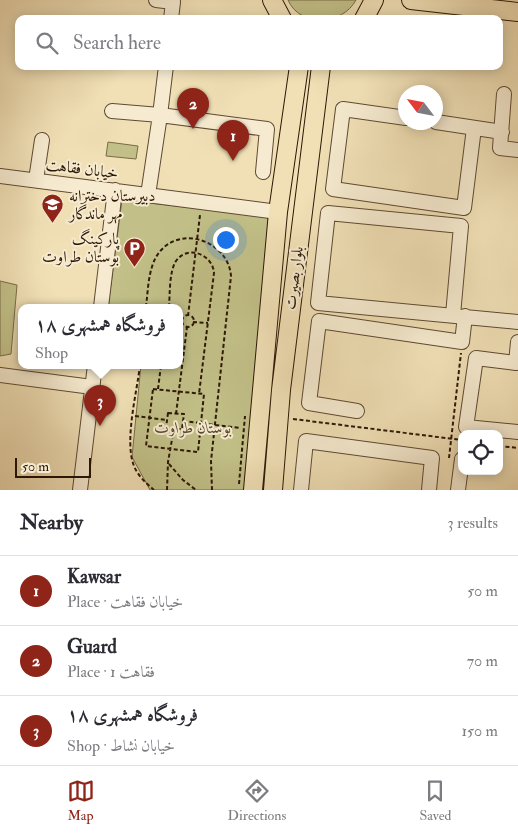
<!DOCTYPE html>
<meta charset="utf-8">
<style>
:root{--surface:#fff;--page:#f7f7f7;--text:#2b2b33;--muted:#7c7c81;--line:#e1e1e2;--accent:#8f2418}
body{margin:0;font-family:"IM FELL Double Pica",Amiri,serif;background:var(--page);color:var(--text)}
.controls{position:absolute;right:15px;bottom:15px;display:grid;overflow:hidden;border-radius:10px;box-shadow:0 2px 12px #0003}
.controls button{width:45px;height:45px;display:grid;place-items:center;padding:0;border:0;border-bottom:1px solid var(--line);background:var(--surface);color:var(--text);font:25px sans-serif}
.compass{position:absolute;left:398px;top:85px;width:45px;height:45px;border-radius:50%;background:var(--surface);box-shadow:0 2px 12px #0003;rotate:302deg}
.scale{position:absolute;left:15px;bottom:12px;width:76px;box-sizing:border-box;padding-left:5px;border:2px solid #2d1807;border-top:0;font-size:14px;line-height:18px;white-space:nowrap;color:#2d1807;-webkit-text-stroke:4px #f6ebd0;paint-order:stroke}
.you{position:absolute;left:225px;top:239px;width:18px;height:18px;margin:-12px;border:4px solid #fff;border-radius:50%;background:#1a73e8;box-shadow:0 0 0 8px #1a73e833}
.badge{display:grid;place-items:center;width:32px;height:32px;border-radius:50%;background:var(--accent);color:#fff;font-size:16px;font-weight:700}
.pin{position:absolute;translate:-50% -41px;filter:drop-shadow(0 1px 2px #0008)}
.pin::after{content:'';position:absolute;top:26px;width:18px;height:15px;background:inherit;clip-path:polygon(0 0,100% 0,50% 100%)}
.popup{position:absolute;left:18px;top:304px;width:165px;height:65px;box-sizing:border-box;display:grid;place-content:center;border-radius:10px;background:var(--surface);filter:drop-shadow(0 1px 4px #0005);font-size:16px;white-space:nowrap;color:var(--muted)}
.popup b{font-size:19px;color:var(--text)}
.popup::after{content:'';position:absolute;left:50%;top:100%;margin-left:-10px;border:10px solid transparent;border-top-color:var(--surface)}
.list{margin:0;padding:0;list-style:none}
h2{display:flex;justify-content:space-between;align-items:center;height:65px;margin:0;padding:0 20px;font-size:21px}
h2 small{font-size:16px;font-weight:400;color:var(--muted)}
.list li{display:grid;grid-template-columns:32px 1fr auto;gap:15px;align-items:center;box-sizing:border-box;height:70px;padding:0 20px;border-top:1px solid var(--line)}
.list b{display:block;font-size:19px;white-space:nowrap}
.list p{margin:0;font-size:16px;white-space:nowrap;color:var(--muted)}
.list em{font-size:16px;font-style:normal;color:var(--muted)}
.icon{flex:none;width:28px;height:28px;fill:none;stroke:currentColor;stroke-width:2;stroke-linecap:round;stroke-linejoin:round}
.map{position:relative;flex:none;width:518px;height:490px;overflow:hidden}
.search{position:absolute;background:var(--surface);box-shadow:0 2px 12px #0003;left:15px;right:15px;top:15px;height:55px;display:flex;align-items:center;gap:12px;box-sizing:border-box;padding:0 18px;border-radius:10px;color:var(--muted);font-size:19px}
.sheet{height:275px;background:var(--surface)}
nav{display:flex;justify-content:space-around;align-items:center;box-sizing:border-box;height:70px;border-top:1px solid var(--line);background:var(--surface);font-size:14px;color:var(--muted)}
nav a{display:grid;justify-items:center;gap:2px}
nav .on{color:var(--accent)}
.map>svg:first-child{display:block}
.green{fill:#c2c088;stroke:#786c48}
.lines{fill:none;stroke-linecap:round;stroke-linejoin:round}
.minor-casing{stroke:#5e4a33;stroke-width:16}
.major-casing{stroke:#2d1807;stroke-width:20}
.path{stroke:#2d1807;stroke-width:2;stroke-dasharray:4 2.5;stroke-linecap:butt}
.minor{stroke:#f6ebd0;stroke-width:14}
.major{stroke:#f1e0b6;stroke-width:18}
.labels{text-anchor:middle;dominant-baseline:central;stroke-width:4;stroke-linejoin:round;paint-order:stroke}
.street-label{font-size:16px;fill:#2d1807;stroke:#f6ebd0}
.poi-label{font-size:16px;fill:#2d1807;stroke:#f6ebd0;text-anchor:start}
.park-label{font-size:16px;font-style:italic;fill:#5a4a2e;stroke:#f6ebd0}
</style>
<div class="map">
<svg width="518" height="490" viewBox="0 0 518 490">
<rect width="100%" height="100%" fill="#f1e0b6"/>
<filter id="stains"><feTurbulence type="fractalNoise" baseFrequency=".004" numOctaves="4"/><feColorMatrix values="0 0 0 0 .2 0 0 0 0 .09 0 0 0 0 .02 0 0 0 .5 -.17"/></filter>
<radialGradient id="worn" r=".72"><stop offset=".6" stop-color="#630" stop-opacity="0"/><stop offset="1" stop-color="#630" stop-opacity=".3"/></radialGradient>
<path class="green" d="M288,0H356C343,25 300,28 288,0Z
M108,142L138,146L136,159L106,156Z
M122,200L275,217L248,490H150L132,457L141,365H179V307H108Z
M0,281L17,285L11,354L0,356Z"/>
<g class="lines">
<defs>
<path id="minor" d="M156,0L173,2L171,19
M504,94L500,148L518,150
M112,111L160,115L166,66
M406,118L343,109L333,189L464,208L474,128
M436,122L502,132
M0,176L278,212
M36,180L42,140
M148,195L160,115L267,129L263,172
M101,307L115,190
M453,315L461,226L328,213L318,303L518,322
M518,342L516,363L476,358L466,427L518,432
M0,375L92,387
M357,411L309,403L319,321L462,342L465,316
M80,490L95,365
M301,490L306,441L432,458L429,490
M458,490L462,459"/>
<path id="major" d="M272,0L282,19
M411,0L518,12
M364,19L374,0
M253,490L278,212L299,66
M273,490L281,390L321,66"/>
</defs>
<use href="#minor" class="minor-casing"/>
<use href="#major" class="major-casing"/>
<path class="path" d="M146,307C148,291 148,272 156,257C176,223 228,239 231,276L211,461L212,490
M169,307C170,294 169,272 176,261C188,244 213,255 214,273L199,394
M182 321a6 6 0 1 1 12 0a6 6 0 1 1-12 0Z
M188,316L200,215
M193,322L208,323
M140,365C137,392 124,441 134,466C138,476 146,483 154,490
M153,389L204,394L198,452L146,446Z
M158,389L161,365
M168,413L184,414L182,429L166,428Z
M176,414L187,327
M135,416L167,420
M293,419L462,440
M183,421L240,428
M499,446L518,448
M449,458L461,353
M169,464L183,480L196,490
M239,484L245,416
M167,490L168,462L174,428"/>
<use href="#minor" class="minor"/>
<use href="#major" class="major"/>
</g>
<defs>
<symbol id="school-pin" viewBox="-11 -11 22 30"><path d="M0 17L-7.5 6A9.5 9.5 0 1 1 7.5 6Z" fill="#8f2418" stroke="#f6ebd0"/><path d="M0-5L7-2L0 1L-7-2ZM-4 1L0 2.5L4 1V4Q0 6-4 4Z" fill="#fff"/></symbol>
<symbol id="parking-pin" viewBox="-11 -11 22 30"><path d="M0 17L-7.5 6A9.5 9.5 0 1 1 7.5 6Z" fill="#8f2418" stroke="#f6ebd0"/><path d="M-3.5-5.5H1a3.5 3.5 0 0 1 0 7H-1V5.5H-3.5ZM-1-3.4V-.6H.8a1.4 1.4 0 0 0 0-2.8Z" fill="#fff"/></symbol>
</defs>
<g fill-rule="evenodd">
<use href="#school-pin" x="40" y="192" width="25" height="34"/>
<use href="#parking-pin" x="122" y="236" width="25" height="34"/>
</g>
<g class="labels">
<g class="street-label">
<text transform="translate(82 169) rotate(7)">خیابان فقاهت</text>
<text transform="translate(294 278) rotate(-83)">بلوار بصیرت</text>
</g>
<g class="poi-label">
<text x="69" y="196">دبیرستان دخترانه<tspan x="69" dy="18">مهر ماندگار</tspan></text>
<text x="119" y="239" text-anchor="end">پارکینگ<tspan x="119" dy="18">بوستان طراوت</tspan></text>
</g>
<g class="park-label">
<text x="193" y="428">بوستان طراوت</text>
</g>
</g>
<rect width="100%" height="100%" filter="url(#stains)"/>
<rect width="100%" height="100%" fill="url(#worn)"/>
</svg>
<div class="controls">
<button><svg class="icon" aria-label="locate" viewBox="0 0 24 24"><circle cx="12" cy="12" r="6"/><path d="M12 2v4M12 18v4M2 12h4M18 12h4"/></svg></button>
</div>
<svg class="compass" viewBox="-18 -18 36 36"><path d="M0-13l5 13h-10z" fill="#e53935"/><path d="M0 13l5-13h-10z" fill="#7c7c81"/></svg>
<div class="scale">50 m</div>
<div class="you"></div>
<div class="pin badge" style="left:233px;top:161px">1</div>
<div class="pin badge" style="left:193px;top:129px">2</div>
<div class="pin badge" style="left:100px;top:426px">3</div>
<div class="popup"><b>فروشگاه همشهری ۱۸</b>Shop</div>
<div class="search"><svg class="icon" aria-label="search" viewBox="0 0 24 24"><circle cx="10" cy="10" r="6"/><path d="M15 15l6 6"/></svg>Search here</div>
</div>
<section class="sheet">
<h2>Nearby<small>3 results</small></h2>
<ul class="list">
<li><span class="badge">1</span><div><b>Kawsar</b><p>Place · خیابان فقاهت</p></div><em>50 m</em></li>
<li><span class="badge">2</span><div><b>Guard</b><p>Place · فقاهت 1</p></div><em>70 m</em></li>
<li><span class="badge">3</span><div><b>فروشگاه همشهری ۱۸</b><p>Shop · خیابان نشاط</p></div><em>150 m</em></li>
</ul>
</section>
<nav>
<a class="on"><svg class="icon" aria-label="map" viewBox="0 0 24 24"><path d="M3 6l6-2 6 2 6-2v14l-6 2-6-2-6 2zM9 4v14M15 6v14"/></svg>Map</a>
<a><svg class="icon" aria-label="directions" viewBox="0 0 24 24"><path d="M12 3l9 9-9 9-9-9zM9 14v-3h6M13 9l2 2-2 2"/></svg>Directions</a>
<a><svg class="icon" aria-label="saved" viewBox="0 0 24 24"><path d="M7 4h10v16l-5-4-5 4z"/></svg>Saved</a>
</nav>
